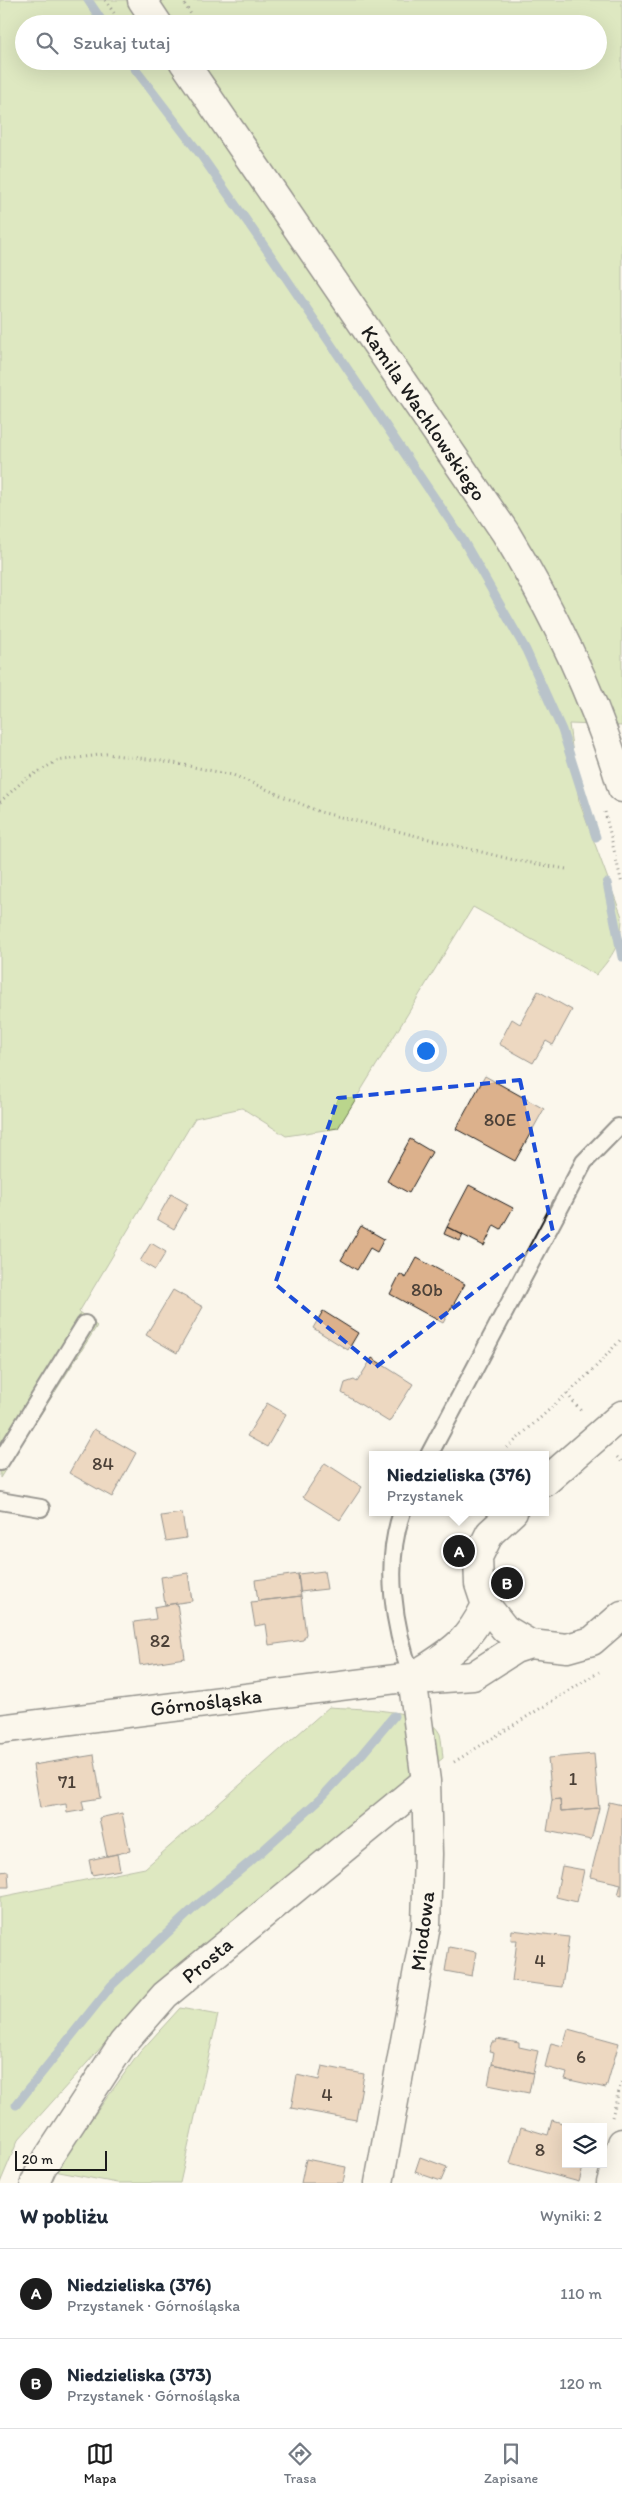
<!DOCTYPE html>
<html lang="pl">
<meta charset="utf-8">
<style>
:root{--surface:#fff;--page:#f6f6f7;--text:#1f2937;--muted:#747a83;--line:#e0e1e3;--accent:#1c1c1c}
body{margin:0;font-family:Itim,sans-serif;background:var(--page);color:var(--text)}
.controls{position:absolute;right:15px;bottom:15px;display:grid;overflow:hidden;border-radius:0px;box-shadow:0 5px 20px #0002}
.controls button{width:45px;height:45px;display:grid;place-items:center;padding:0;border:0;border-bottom:1px solid var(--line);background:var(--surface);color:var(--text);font:25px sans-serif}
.scale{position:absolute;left:15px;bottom:12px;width:92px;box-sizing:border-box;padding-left:5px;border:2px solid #1c1c1c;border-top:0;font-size:14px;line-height:18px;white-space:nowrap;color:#1c1c1c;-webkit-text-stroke:4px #fbf7ec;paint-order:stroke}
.you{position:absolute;left:425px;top:1050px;width:18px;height:18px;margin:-12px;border:4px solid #fff;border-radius:50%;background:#1a73e8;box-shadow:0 0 0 8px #1a73e833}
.badge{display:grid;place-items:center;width:32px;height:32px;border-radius:50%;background:var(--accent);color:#fff;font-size:16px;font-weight:700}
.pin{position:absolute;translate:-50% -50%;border:2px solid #fff;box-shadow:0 1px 5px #0006}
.popup{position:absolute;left:369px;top:1451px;width:180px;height:65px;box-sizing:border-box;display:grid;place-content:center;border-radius:0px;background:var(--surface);filter:drop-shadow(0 1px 4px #0005);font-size:16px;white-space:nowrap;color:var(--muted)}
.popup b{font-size:19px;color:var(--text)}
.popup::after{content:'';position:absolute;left:50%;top:100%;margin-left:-10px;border:10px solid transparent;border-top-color:var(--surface)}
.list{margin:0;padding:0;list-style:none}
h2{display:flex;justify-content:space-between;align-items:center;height:65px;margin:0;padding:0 20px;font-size:21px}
h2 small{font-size:16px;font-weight:400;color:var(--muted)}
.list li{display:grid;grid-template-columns:32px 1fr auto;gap:15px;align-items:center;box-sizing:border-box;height:90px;padding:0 20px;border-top:1px solid var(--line)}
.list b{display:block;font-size:19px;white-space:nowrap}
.list p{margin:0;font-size:16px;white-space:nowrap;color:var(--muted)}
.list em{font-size:16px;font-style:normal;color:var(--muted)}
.icon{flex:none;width:28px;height:28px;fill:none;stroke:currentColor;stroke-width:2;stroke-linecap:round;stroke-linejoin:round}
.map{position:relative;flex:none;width:622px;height:2183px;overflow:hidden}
.search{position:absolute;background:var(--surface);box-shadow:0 5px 20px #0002;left:15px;right:15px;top:15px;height:55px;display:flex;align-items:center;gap:12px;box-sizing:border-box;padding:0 18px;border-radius:28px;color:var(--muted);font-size:19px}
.sheet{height:245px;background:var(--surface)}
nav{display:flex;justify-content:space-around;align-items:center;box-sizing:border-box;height:70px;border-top:1px solid var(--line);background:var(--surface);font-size:14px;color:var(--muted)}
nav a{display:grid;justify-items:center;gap:2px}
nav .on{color:var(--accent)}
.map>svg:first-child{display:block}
.green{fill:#bad58c;stroke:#6b7854;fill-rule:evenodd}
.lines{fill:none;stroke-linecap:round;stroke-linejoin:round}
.stream{stroke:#69849f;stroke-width:9}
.building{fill:#dcb18c;stroke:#1c1c1c}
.lane-casing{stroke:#1c1c1c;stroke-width:20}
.street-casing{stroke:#1c1c1c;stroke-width:31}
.secondary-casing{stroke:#1c1c1c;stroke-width:31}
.path{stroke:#1c1c1c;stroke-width:3;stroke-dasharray:1 4;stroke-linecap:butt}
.lane{stroke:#fbf7ec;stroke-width:16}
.street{stroke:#fbf7ec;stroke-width:28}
.secondary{stroke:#fbf7ec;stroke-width:28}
.marked{fill:none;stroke:#1d4ed8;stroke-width:4;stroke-dasharray:10 6;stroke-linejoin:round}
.labels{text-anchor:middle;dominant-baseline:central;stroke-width:5;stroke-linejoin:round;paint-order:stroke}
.number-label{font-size:19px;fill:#4c4138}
.street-label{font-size:21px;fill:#1c1c1c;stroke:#fbf7ec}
</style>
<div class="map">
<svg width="622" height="2183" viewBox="0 0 622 2183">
<rect width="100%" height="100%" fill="#fbf7ec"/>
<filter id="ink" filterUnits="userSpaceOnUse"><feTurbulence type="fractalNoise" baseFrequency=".02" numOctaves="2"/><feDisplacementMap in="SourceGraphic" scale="10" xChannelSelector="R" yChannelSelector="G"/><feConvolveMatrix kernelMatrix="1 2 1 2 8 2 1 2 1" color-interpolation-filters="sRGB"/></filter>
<g filter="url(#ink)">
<path class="green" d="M0,0H622V726L569,724L579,801L622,917C622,943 612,957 596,975L473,907L338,1128L286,1136L242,1108L195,1118L79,1312L97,1326L0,1478ZM24,24H598V61H24Z
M329,1707C353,1709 429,1708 440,1734C442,1741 442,1750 443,1758L360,1826L165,1976L18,2140L0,2183V1897L145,1868Z
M180,2008L218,2015L180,2183H117L54,2171L140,2052Z"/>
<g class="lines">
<path class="stream" d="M88,0L104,24
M129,61L200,154L276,263L463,540L526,650L562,730L596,837
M607,883L622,957
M16,2105L111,1986L195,1907L250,1862L321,1798L362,1754L394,1716"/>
</g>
<path class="building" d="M538,991L572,1010L553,1045L546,1041L533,1063L499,1044L512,1019L520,1024Z
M485,1076L544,1109L515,1161L456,1129Z
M410,1139L432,1152L409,1193L387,1181Z
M469,1185L513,1208L501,1229L494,1225L484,1246L447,1227Z
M171,1194L188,1204L174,1229L157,1219Z
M361,1226L384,1239L377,1252L370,1248L357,1270L341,1260Z
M447,1227L463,1235L460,1241L444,1234Z
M151,1243L166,1252L155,1270L140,1261Z
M417,1258L465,1284L443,1323L390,1294L400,1274L406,1278Z
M173,1290L203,1307L177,1353L146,1335Z
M323,1311L358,1333L348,1350L313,1328Z
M372,1358L413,1384L389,1422L342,1393L345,1383L354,1380L357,1382Z
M267,1403L286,1414L267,1447L247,1436Z
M94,1429L136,1453L112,1497L69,1473Z
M325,1463L362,1487L340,1520L303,1497Z
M182,1513L186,1538L166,1541L161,1516Z
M324,1571L327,1589L300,1592L298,1574Z
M188,1573L192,1601L165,1605L161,1577Z
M298,1574L301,1596L258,1601L255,1580Z
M301,1596L306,1634L303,1640L269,1645L266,1624L255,1626L251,1602Z
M177,1603L185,1658L140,1665L134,1622L156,1619L154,1607Z
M594,1754L599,1808L561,1811L560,1799L552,1800L548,1758Z
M94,1755L101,1798L82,1801L84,1810L67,1813L66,1804L40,1808L33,1765Z
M560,1799L561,1811L599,1808L591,1840L547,1831L552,1800Z
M609,1802L622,1805V1896L618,1895L621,1884L590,1877Z
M122,1813L130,1851L107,1856L99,1818Z
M117,1854L120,1870L92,1875L89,1860Z
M562,1866L584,1870L577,1902L556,1897Z
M8,1871L9,1887H0V1872Z
M512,1930L569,1937L562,1987L512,1981L517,1940H511Z
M449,1947L476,1952L472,1976L445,1971Z
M568,2029L619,2043L606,2088L565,2079L567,2073L545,2067L551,2043L563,2046Z
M497,2039L519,2043V2047L538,2051L533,2073L492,2064L494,2052L489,2051L492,2042H496Z
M492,2064L533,2073L529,2093L488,2085Z
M322,2066L364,2074L356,2120L291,2108L297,2075L319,2080Z
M552,2120L575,2127H566V2164H584L579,2182L510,2163L521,2127L548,2135Z
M420,2157L447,2167L441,2181L415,2172Z
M306,2159L346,2167L343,2183H301Z"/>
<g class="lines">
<defs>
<path id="lane" d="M429,1455L584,1162L618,1127
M0,1462L85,1324
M0,1501L41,1508
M402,1512C384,1564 393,1626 412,1677"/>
<path id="street" d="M35,2183L42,2167L123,2043L165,1995L426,1781
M379,2183L426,1926L428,1854L426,1781L412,1677"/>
<path id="secondary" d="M142,0L158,24
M183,61L505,532C554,613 595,696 622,788
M545,1482L622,1415
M513,1512L490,1533L478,1557L479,1584L486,1605L505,1629L530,1644L567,1648L592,1641L622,1615
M412,1677C449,1653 466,1646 486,1605
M0,1729L412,1677L431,1679L473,1676L515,1649L530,1644
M611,2183L622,2143"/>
</defs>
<use href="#lane" class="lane-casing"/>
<use href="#street" class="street-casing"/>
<use href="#secondary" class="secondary-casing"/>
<path class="path" d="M105,0L114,13
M182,0L197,24
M149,61L153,67
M0,802L24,780L57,761L106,754L164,761L233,775L320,812L514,860L566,869
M605,812L622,884
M567,1394L581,1411
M507,1448L593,1370L622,1338
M617,1457L622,1462
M454,1762L599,1672
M612,2117L622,2079"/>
<use href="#lane" class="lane"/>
<use href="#street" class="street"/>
<use href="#secondary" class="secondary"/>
</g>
</g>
<path d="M0 0H622V2183H0ZM520,1080L553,1232L376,1367L275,1284L338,1098Z" fill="#fbf7ec" fill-opacity=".55" fill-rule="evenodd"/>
<path class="marked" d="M520,1080L553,1232L376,1367L275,1284L338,1098Z"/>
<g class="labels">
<g class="number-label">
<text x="500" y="1119">80E</text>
<text x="427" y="1289">80b</text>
<text x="103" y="1463">84</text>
<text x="160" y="1640">82</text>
<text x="573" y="1778">1</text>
<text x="67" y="1781">71</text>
<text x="540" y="1960">4</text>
<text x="581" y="2056">6</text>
<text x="327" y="2094">4</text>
<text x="540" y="2149">8</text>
</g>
<g class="street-label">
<text transform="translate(424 413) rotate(56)">Kamila Wachlowskiego</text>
<text transform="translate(206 1702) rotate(-7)">Górnośląska</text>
<text transform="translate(422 1931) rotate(-83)">Miodowa</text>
<text transform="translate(207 1960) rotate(-40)">Prosta</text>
</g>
</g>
</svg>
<div class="controls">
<button><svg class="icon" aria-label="layers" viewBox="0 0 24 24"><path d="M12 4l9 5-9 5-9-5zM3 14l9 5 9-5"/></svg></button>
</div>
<div class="scale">20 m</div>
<div class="you"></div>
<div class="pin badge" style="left:459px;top:1551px">A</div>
<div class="popup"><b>Niedzieliska (376)</b>Przystanek</div>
<div class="pin badge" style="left:507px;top:1583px">B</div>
<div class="search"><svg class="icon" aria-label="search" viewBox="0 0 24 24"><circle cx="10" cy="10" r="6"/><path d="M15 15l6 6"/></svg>Szukaj tutaj</div>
</div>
<section class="sheet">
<h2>W pobliżu<small>Wyniki: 2</small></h2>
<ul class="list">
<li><span class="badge">A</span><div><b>Niedzieliska (376)</b><p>Przystanek · Górnośląska</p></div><em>110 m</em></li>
<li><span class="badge">B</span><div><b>Niedzieliska (373)</b><p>Przystanek · Górnośląska</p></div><em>120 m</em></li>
</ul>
</section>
<nav>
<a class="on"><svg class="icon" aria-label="map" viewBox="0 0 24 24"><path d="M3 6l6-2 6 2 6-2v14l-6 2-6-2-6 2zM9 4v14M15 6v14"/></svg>Mapa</a>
<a><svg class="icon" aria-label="directions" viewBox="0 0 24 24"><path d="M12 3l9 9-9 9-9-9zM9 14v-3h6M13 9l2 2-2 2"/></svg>Trasa</a>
<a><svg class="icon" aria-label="saved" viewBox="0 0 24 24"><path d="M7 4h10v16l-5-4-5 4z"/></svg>Zapisane</a>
</nav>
